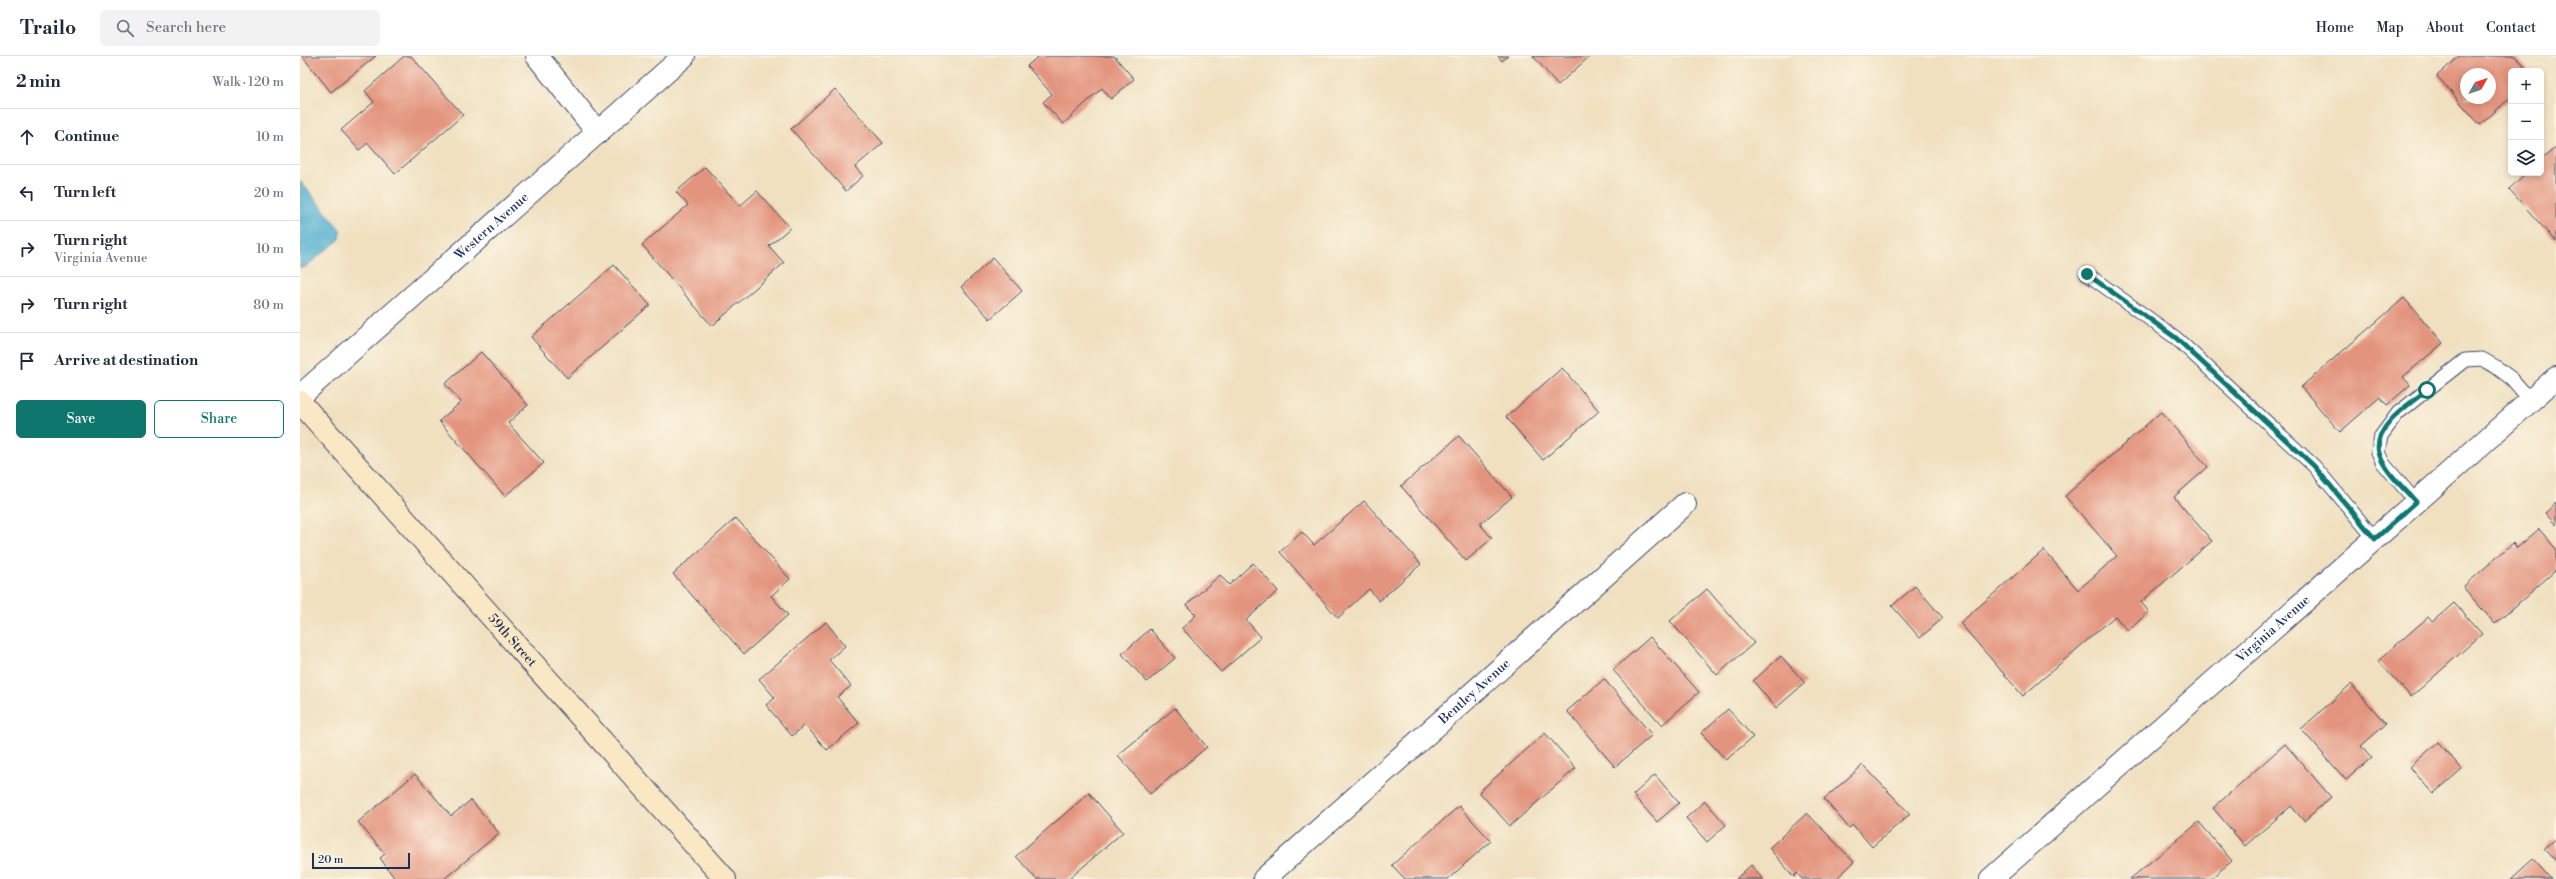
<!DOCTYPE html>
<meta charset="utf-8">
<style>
:root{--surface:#fff;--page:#f2f2f3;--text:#1f2937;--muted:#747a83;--line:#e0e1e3;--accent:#0f766e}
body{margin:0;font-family:"Libre Bodoni",serif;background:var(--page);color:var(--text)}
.controls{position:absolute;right:12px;top:12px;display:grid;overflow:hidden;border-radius:6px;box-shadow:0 2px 6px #0003}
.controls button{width:36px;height:36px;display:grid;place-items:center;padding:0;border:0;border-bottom:1px solid var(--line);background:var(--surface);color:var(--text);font:20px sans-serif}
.compass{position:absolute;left:2160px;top:12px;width:36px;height:36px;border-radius:50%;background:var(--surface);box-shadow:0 2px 6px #0003;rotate:50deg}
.scale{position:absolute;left:12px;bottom:10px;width:98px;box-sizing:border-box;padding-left:4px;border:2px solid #1b2f5e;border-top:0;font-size:11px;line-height:14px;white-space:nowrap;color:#1b2f5e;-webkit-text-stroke:3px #fcf5e5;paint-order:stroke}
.stop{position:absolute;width:12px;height:12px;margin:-9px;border:3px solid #0f766e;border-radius:50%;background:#fff}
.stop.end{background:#0f766e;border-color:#fff;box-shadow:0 1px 4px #0008}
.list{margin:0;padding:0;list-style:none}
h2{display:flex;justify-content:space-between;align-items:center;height:52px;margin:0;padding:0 16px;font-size:17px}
h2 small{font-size:13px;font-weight:400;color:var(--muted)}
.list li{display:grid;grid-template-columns:26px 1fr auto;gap:12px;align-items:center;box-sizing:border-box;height:56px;padding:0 16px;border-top:1px solid var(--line)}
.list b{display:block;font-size:15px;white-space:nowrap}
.list p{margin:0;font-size:13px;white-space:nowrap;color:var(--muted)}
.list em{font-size:13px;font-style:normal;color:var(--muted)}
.actions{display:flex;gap:8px;padding:12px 16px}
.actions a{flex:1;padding:9px 0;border:1px solid var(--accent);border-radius:6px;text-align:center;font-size:14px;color:var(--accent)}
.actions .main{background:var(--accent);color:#fff}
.icon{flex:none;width:22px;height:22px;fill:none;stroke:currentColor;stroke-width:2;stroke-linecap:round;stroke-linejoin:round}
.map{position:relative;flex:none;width:2256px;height:823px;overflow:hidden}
header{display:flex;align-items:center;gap:24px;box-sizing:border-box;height:56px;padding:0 20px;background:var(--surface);border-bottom:1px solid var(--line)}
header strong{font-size:19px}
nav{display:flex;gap:22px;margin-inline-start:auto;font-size:14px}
.search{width:280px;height:36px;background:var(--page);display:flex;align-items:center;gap:10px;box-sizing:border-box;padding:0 14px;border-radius:6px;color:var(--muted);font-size:15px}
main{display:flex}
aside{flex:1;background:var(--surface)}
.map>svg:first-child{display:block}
.water{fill:#53b0d1;stroke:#377098}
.building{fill:#e3947e;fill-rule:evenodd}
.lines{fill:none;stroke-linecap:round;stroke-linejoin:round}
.lane-casing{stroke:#3b4a6d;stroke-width:15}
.street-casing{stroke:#3b4a6d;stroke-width:24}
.secondary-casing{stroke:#3b4a6d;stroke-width:24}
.lane{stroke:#fff;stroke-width:13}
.street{stroke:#fff;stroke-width:22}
.secondary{stroke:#fae7c3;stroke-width:22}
.route{stroke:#0f766e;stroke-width:5}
.labels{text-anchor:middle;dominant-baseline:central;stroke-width:3;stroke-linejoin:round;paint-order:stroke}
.street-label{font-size:13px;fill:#1b2f5e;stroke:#fcf5e5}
</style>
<header>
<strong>Trailo</strong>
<div class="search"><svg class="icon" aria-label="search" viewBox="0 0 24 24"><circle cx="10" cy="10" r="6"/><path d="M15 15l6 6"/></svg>Search here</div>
<nav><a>Home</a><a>Map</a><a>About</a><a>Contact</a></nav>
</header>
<main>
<aside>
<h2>2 min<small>Walk · 120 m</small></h2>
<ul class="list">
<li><svg class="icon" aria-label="ahead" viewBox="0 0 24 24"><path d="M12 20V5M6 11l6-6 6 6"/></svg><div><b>Continue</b></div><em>10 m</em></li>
<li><svg class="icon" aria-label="left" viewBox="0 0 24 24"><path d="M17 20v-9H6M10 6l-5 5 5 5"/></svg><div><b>Turn left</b></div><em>20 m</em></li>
<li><svg class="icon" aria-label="right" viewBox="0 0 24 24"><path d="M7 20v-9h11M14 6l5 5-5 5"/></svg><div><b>Turn right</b><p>Virginia Avenue</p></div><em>10 m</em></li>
<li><svg class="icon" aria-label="right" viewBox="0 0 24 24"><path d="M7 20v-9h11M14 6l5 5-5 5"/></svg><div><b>Turn right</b></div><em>80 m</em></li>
<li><svg class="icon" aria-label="arrive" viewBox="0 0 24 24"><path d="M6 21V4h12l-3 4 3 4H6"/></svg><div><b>Arrive at destination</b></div></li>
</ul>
<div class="actions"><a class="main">Save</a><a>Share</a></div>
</aside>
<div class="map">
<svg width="2256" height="823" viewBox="0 0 2256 823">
<rect width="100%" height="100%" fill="#fcf5e5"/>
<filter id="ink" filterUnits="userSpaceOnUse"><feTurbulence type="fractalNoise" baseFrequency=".025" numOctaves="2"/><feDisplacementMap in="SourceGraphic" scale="8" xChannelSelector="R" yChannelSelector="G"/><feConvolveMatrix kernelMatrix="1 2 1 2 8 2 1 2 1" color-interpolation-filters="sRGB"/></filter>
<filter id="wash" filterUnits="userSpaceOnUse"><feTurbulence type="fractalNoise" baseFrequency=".012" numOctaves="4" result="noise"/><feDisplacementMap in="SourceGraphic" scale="16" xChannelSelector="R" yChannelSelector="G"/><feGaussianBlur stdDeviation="0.9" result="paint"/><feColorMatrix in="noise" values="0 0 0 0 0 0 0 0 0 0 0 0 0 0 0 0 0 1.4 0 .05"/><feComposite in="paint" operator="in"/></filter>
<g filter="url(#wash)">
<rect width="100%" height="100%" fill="#f0e0c0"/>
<path class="water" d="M0,125L40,173V183L5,211L0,212Z"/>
<g id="blocks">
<path class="building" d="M2,0H76L31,36Z
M104,0H111L163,59L95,118L68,87L59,94L41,74L74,46L65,35Z
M739,0H814L834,23L811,43L802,32L763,68L743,46L752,38L727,10Z
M1198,0H1208L1202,5Z
M1233,0H1288L1289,1L1258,29Z
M2159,0H2215L2229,15H2211V41L2180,69L2137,20ZM2166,18H2190V42H2166Z
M535,33L583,87L555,111L563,120L546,135L491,73Z
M2256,91V186L2209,133L2226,117H2241V104Z
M405,111L440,150L457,135L490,172L469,190L484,207L412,270L342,189L388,149L376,136Z
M693,202L722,235L690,263L661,231Z
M314,209L350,249L267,322L231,281Z
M2104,242L2143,287L2103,321L2110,329L2087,349L2080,341L2040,376L2001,331Z
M181,296L228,349L208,367L244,407L205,440L139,365L161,346L145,328Z
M1262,312L1299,355L1243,404L1206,361Z
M1861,356L1908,411L1874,441L1912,485L1841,546L1849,556L1828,575L1815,560L1723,640L1660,567L1744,494L1778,534L1817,500L1765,440Z
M1159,380L1212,441L1180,468L1192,482L1166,505L1101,430Z
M1064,445L1121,508L1079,545L1069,533L1038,562L980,496L1002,476L1014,489Z
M2256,447V469L2245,457Z
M436,462L490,523L471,540L488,559L444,598L373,518Z
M2239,473L2256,493V514L2195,568L2163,531L2213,487L2217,492Z
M953,507L978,535L946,564L961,581L921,616L882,572L896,559L886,549L920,519L929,529Z
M1615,530L1643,562L1620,582L1592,550Z
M1407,533L1454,587L1417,619L1370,565Z
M2154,547L2182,578L2111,641L2078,605L2128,561L2132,566Z
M526,566L545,590L529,604L551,630L537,641L559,667L527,694L505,669L492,680L466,649L475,642L459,623Z
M850,573L875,602L847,626L822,598Z
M1350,581L1399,636L1362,669L1313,614Z
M1481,600L1505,627L1476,652L1453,625Z
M1304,623L1352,679L1315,711L1267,655Z
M2051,628L2086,668L2061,690L2071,702L2046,724L2001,673Z
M875,652L907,691L850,738L818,699Z
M1428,653L1453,681L1426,704L1401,677Z
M1245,677L1276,712L1210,770L1179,736Z
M2138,686L2162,713L2133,738L2110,711Z
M1985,688L2031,741L2004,765L1991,750L1945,790L1913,752Z
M1563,709L1610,758L1572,791L1553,769L1549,772L1524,743Z
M115,718L151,760L171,744L199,777L144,823H95L80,802L85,798L58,766Z
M1355,719L1379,747L1357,766L1333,739Z
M789,737L823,776L769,823H736L716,800Z
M1405,745L1426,769L1407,786L1386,762Z
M1159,750L1191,785L1148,823H1105L1092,809Z
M1507,757L1554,806L1536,823H1502L1497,817L1494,821L1469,792Z
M1899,766L1932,805L1910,823H1830Z
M2256,782V805L2244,792Z
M2233,803L2251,823H2211Z
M1451,809L1463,823H1436Z"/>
</g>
</g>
<g filter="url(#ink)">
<use href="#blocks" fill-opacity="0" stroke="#3b4a6d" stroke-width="1"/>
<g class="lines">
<defs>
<path id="lane" d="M1787,218L1876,282L2014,410L2075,483
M2116,446L2083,407L2078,396L2081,380L2098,357L2165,304L2182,303L2196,311L2212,323L2231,345"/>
<g id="street">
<path d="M237,0L298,77"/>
<path id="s1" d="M0,340L384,0"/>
<path id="s2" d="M964,823L1385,448"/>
<path id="s3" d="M1691,823L2256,322"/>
</g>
<g id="secondary">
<path id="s4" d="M0,346L425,823"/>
</g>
</defs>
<use href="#lane" class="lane-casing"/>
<use href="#street" class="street-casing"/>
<use href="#secondary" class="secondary-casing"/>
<use href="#lane" class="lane"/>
<use href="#street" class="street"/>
<use href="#secondary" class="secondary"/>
</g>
</g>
<g class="lines" filter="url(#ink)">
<path class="route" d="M1787,218L1876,282L2014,410L2075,483L2116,446C2104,432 2084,415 2079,397C2072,372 2110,347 2127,334"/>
</g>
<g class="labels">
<g class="street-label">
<text stroke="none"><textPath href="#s1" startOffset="256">Western Avenue</textPath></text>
<text stroke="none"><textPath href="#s3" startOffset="377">Virginia Avenue</textPath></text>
<text stroke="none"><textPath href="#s4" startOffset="319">59th Street</textPath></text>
<text stroke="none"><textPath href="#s2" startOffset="282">Bentley Avenue</textPath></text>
</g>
</g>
</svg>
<div class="controls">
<button>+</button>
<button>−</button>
<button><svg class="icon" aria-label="layers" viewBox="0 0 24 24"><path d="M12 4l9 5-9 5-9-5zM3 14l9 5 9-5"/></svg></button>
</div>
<svg class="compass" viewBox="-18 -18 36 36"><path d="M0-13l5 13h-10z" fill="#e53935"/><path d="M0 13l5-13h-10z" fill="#747a83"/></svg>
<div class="scale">20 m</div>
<div class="stop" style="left:2127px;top:334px"></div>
<div class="stop end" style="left:1787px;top:218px"></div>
</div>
</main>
